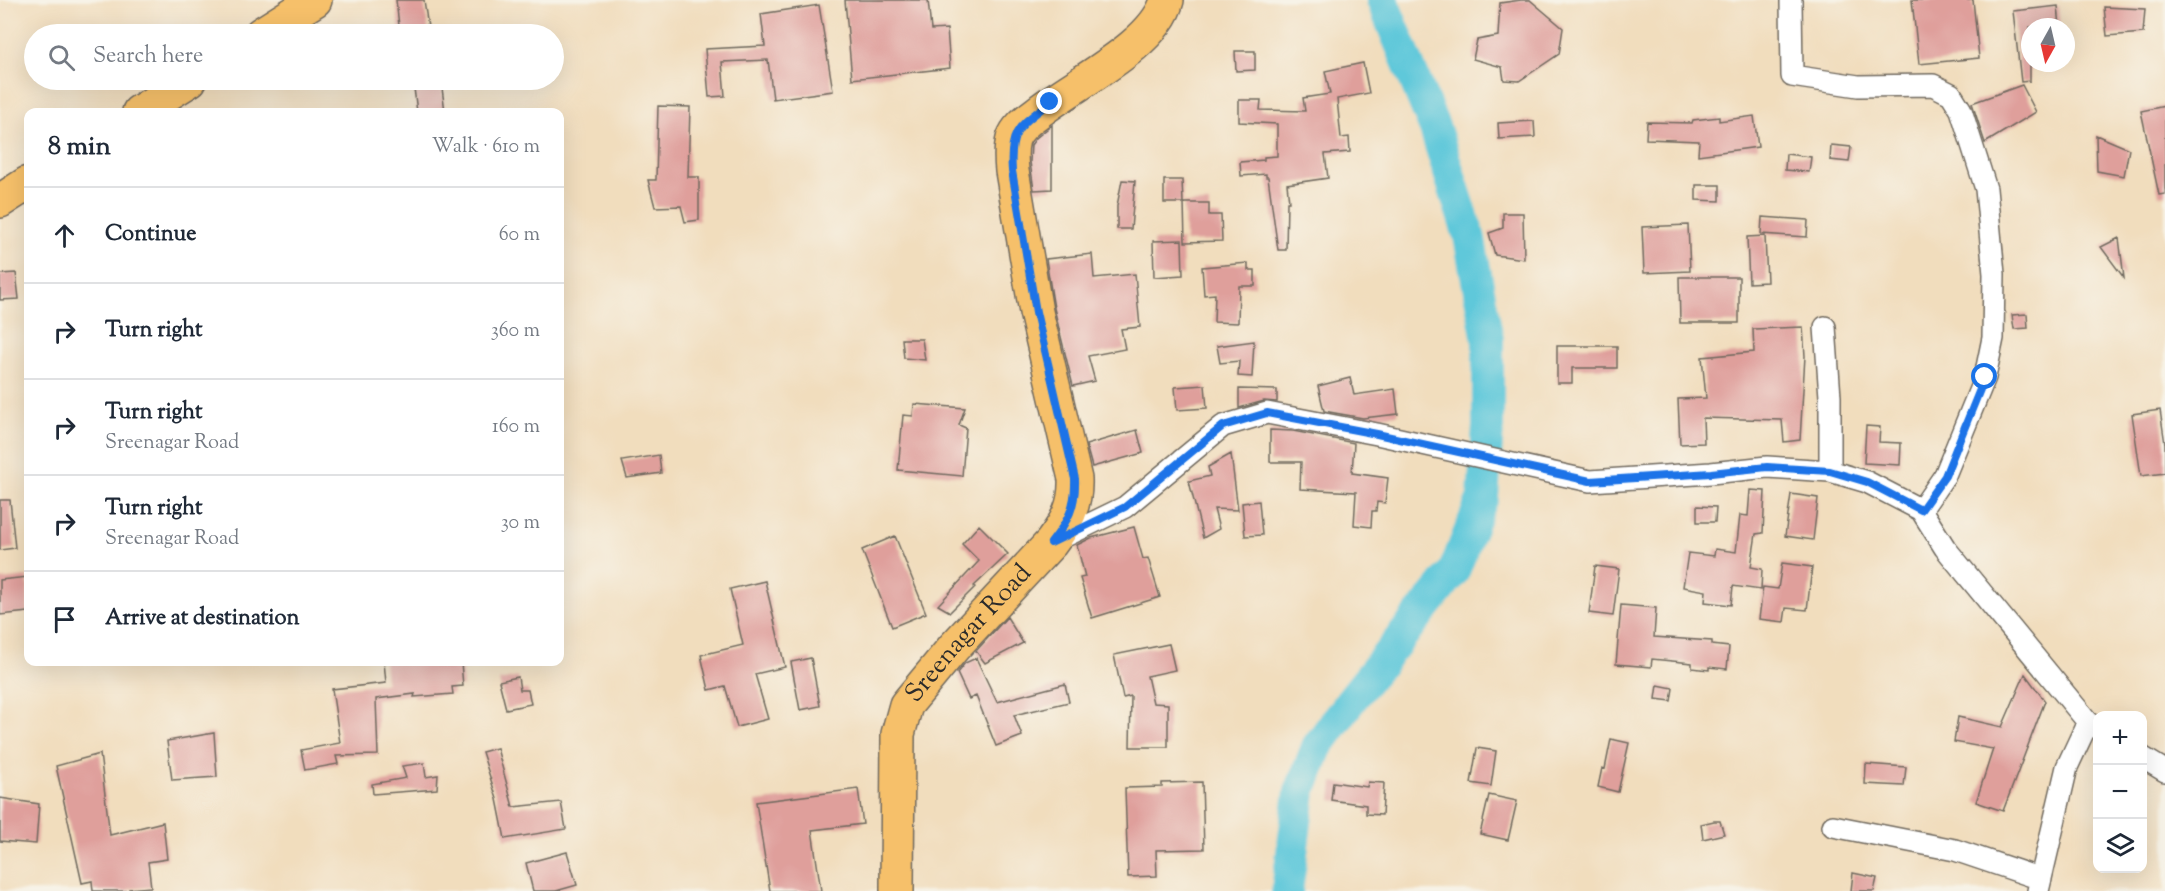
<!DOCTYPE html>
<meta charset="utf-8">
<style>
:root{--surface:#fff;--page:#f6f6f7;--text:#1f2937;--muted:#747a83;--line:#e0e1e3}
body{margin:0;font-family:"Sorts Mill Goudy",serif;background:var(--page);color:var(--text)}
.controls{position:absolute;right:18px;bottom:18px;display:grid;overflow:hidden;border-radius:12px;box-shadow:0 6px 24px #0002}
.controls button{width:54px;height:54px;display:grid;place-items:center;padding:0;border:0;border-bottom:2px solid var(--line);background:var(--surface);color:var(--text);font:30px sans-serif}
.compass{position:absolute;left:2021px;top:18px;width:54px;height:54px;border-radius:50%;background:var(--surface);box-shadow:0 6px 24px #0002;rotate:188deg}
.stop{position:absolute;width:18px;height:18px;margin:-14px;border:4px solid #1a73e8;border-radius:50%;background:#fff}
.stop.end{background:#1a73e8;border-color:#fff;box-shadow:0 2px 6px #0008}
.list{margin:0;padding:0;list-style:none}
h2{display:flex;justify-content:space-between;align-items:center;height:78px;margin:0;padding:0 24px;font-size:26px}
h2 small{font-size:20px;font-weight:400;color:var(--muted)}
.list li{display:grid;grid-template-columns:39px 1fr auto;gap:18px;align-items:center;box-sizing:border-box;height:96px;padding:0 24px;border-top:2px solid var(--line)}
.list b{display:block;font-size:22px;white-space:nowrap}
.list p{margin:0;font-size:20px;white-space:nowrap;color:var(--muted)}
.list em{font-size:20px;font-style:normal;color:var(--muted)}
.icon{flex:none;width:33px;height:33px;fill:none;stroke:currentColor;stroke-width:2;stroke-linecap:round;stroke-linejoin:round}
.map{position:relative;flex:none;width:2165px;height:891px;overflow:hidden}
.search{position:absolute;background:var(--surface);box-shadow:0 6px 24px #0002;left:24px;top:24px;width:540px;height:66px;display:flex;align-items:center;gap:15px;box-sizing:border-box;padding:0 21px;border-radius:33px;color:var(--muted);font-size:22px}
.panel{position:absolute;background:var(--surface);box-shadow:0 6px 24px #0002;left:24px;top:108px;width:540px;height:558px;border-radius:12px}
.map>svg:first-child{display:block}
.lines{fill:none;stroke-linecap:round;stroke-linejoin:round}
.river{stroke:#5fc8da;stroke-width:32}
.building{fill:#df9f9b}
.minor-casing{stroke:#70695e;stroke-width:24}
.primary-casing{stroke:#70695e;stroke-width:36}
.minor{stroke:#fff;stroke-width:21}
.primary{stroke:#f6c06b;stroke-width:33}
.route{stroke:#1a73e8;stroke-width:8}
.labels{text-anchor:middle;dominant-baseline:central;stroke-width:4.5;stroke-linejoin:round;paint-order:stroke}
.street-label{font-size:26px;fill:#2b2b2b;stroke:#f7f3e8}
</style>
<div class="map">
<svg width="2165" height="891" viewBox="0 0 2165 891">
<rect width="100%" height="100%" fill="#f7f3e8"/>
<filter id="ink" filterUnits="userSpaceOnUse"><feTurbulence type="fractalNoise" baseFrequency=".0167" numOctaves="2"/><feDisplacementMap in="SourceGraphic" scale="12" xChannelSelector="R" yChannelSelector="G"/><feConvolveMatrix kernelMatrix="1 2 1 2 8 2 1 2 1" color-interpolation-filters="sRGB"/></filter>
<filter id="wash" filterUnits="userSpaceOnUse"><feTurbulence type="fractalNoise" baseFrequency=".008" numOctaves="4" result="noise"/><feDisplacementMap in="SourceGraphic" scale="24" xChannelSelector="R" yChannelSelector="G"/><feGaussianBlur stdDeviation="1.35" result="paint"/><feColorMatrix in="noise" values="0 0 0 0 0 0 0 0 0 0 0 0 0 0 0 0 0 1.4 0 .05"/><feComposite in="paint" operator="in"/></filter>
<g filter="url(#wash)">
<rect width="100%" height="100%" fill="#f1ddbd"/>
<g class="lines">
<path class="river" d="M1287,891L1300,792L1317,747L1351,700L1454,571L1483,497L1488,427V340L1469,236L1435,129L1382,0"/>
</g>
<g id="blocks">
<path class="building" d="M396,0H424L429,34H400Z
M845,0H928L931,30L947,29L950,68L852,79Z
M1521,0H1530L1563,28L1559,54L1519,81L1504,80L1502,67L1473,59L1477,40L1498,36L1500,3Z
M1912,0H1973L1979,58L1919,64Z
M819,5L833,91L773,99L768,60L722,62L725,96L709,97L705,49L765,46L761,14Z
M2058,6L2060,27H2030V81L2021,82L2013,11Z
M2104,7L2145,9L2143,33L2107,36Z
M1235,51H1255V70L1236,71Z
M1363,63L1369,93L1337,99L1341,138L1349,137L1350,152L1325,154L1328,178L1287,184L1289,202H1287L1286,250H1278L1268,177H1266V174L1241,176L1240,162L1264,160V157L1277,156V124L1239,122V100H1261L1260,110L1305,111L1303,98L1330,94L1325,71Z
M413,80H441L445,112H417Z
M2022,85L2036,112L1985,143L1972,103Z
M658,106L690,107L688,177H699V220L685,222L681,206L655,207L648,180H656Z
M2165,106V194L2159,195L2141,111Z
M1754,116L1758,147L1698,155L1699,141L1646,139L1647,122L1692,123L1693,120L1719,117V121Z
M1534,121L1535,137L1499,139L1498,123Z
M1052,125V189L1034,190L1030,162L1031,145L1036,138Z
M2096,135L2129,149L2124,176L2097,171Z
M1831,145L1851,147L1849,162L1830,160Z
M1786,154L1811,157L1809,172L1785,170Z
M1122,180L1135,181L1131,229H1117V206Z
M1164,180H1182L1183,203H1164Z
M1696,185H1720V201L1696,200Z
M1184,203H1209V215H1221L1222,241L1185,242Z
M1503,213H1523L1524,259L1495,255L1489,233L1503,228Z
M1762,217L1808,220L1807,237L1761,234Z
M1688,225L1690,271L1644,273L1642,227Z
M1765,236L1767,282L1749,283L1747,237Z
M2119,238L2124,278L2101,247Z
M1182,240L1183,275L1154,277L1153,241Z
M1092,254L1094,278L1135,274L1140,327L1121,329L1125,349L1088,356L1095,381L1073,386L1054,308L1046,259Z
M1248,263V270H1255V286H1239L1238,323L1214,322L1215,294L1204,295L1202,267Z
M16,273L19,299L0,300V274Z
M1679,277H1739V323H1680Z
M2027,314L2028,328L2014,329L2012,315Z
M1803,327L1805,356L1800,440L1784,442L1782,420L1703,418L1704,443L1680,444L1678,399L1706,398L1702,357L1754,352L1753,329Z
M902,339H922L925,360L904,358Z
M1254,341L1252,377L1238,376L1239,361L1220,363L1217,346Z
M1557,346H1617V368H1572V383H1557Z
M1350,378L1354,395L1395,389L1398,414L1363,418L1324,411L1318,386Z
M1205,385L1207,408L1177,410L1175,387Z
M1239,389L1277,390V402L1264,401L1239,408Z
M914,404L965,408L959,425L966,428L962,476L898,470L903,415L913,416Z
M2160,410L2165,444V473L2141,476L2132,414Z
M1866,426L1880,427L1879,442L1901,443L1900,465L1864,463Z
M1137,430L1143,453L1092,467L1086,445Z
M1270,430L1293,431L1354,443L1352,473L1388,478L1385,503L1377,502L1376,511H1372L1371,527L1354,525L1356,492L1300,489L1301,462H1270Z
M1231,454L1238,510L1214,509L1219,529L1203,538L1189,481L1210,476L1208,467Z
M659,455L661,473L627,478L622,461Z
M1750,490L1765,491L1763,533L1756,534L1751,567L1762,569L1761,590L1733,586L1731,605L1705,602L1706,591L1683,587L1688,553L1714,556L1715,549L1736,552L1740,515L1748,516Z
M1791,494L1818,498L1813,540L1785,536Z
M0,500H10L15,548L0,550Z
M1259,501L1262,535L1245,536L1242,503Z
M1697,506L1716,507L1715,522H1697Z
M979,525L1008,554L974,586L975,587L950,612L938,605L979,561L962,544Z
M1134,527L1143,559L1148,558L1160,597L1092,618L1080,578L1085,577L1077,545L1091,538Z
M895,536L926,613L892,627L862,550Z
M1782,563L1812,567L1807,610L1786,608L1784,622L1759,619L1763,587L1778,589Z
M1595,566L1619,569L1613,616L1589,613Z
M28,577V612L0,615V580Z
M765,581L785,667L755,674L768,719L737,727L725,686L709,690L701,655L743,645L730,589Z
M1621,605L1656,608L1654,637L1712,641V645L1729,647L1727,669L1709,667V670L1692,668V663L1652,659L1651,667L1616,664Z
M1007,617L1023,643L985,663L976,651Z
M1169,644L1175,670L1147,676L1153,703L1168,704V747H1130L1131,696L1123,698L1114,655Z
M811,658L820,706L800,710L791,662Z
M976,658L997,702L1065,684L1069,702L1014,715L1022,736L996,746L976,696L969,699L957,673L965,663Z
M384,662H461L463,686L452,687L453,694L414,697L415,694L376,699L378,755L336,756L338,764L305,770L301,750L340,743L332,689L386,683Z
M2025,674L2045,701L2003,811L1976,802L1993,749L1954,742L1958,717L2002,727Z
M518,677L520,690H528L531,704L506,709L499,681Z
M1658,685L1673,688L1671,701L1656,699Z
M214,733L217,777L172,780L167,741Z
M1611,739L1629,743L1618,792L1598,787L1602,768L1605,769Z
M497,748L513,807L561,802L566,829L505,839L497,799L482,752Z
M1477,748L1496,751L1491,786L1471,783Z
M100,754L110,835L163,822L167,859L148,862L151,887L129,889V891H93L92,881L82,883L56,766Z
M424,763L426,777L438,775L437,789L373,794L372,784L406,778L402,766Z
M1866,764L1906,767L1904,786L1865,784Z
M1202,782L1204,849L1156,850L1157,876L1128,877L1125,788L1162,787V783Z
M1333,782L1367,787L1368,782L1384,783L1382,815L1366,814V805L1331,800Z
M858,789L863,824L812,830L821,891H770L756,802Z
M1489,795L1517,801L1508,840L1480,834Z
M0,798L39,804L36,844L0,841Z
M1714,821H1720L1724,834L1703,839L1701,824Z
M567,852L577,885L556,891H533L526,863Z
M1853,873L1877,878L1874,891H1851Z"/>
</g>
</g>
<g filter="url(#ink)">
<use href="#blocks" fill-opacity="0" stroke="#70695e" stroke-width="1.5"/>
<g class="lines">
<defs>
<path id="minor" d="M1791,0L1792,76L1858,86L1933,85L1951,94L1961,110L1986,189L1994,274L1993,338L1985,377L1945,475L1921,510
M1825,327L1830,397V471
M1055,541L1125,507L1223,426L1267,413L1377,434L1590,481L1711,473L1767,467L1830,471L1867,482L1921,510L1945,548L2088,722L2098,728
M2142,757L2165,771
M1833,826L1955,850L2041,879
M2038,891L2067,767L2088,722"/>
<g id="primary">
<path d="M261,34L315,0"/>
<path d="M139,112L190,80"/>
<path d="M0,201L28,183"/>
<path id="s1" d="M897,891L898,734L906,705L954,647L1051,543C1067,522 1076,505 1075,479L1036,312L1012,171C1011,161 1010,150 1013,139C1017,127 1028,120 1037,113C1073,84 1156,45 1167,0"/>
</g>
</defs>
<use href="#minor" class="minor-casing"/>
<use href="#primary" class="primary-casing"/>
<use href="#minor" class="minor"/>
<use href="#primary" class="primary"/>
</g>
</g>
<g class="lines" filter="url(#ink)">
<path class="route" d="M1050,102C1020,126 1009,129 1012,171L1036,312L1075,479C1076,507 1068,521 1051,543L1125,507L1223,426L1267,413L1377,434L1590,481L1711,473L1767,467L1830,471L1867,482L1921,510L1945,476L1985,377"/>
</g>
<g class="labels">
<g class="street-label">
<text stroke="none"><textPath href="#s1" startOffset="282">Sreenagar Road</textPath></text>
</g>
</g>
</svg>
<div class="controls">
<button>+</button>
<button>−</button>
<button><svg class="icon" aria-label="layers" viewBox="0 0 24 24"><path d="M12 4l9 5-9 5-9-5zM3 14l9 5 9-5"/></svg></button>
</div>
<svg class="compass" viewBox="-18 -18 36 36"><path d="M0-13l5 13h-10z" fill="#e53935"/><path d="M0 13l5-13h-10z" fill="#747a83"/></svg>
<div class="stop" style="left:1985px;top:377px"></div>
<div class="stop end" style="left:1050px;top:102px"></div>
<div class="search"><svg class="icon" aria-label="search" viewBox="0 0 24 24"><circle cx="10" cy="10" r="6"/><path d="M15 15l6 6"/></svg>Search here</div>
<section class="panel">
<h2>8 min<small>Walk · 610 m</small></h2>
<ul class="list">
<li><svg class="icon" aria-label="ahead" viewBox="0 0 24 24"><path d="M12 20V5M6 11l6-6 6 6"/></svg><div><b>Continue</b></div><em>60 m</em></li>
<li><svg class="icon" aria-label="right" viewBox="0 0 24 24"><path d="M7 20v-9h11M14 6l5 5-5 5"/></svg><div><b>Turn right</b></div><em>360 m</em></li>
<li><svg class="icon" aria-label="right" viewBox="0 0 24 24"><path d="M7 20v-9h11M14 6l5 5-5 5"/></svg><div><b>Turn right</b><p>Sreenagar Road</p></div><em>160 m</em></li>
<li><svg class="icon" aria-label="right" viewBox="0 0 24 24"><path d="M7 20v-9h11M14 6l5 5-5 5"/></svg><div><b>Turn right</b><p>Sreenagar Road</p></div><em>30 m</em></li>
<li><svg class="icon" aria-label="arrive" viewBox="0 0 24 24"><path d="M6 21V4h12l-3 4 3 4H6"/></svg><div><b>Arrive at destination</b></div></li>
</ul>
</section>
</div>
